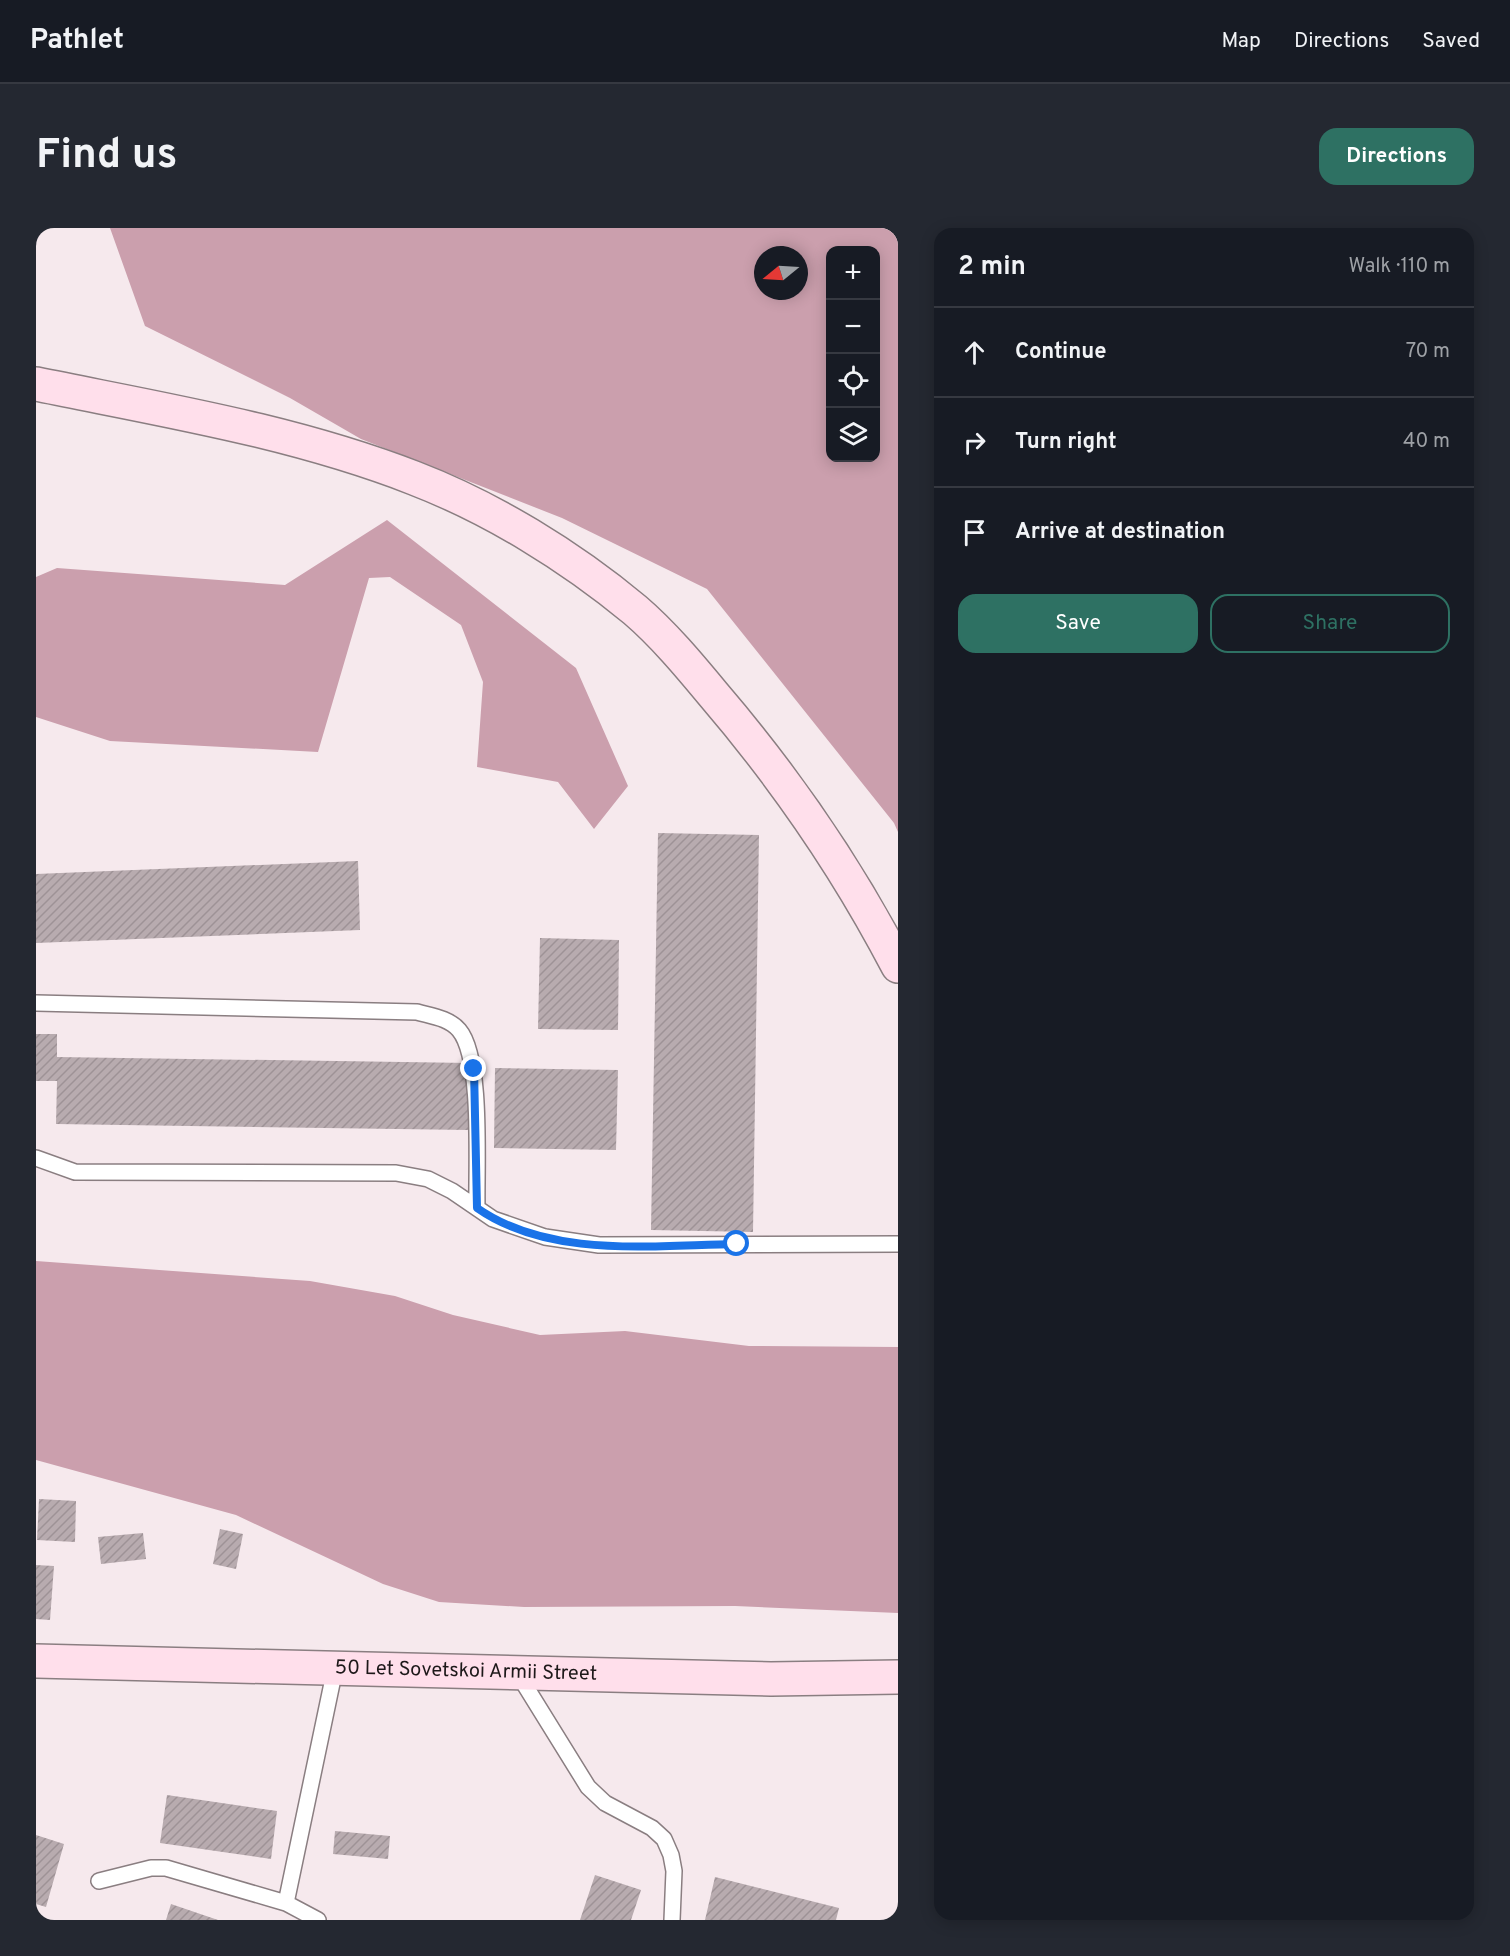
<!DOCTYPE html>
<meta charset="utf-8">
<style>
:root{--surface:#171b24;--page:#242831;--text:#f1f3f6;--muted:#9ea1a6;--line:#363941;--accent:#2e7163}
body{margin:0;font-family:Overpass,sans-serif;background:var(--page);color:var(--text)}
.controls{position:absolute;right:18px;top:18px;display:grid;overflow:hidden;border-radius:12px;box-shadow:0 3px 15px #0003}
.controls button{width:54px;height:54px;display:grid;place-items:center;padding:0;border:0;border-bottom:2px solid var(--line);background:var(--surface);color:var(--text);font:30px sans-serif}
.compass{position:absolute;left:718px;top:18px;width:54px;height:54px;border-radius:50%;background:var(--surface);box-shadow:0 3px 15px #0003;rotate:252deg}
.stop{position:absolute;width:18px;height:18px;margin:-14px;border:4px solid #1a73e8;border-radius:50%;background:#fff}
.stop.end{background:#1a73e8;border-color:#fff;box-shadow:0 2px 6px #0008}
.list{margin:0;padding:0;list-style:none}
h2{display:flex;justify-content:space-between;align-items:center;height:78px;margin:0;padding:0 24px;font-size:26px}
h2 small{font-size:20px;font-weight:400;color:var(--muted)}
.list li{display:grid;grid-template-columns:39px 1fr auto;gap:18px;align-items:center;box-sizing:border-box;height:90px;padding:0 24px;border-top:2px solid var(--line)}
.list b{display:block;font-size:22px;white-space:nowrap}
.list em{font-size:20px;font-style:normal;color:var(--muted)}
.actions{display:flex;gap:12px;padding:18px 24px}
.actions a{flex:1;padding:14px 0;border:2px solid var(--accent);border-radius:18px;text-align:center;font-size:21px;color:var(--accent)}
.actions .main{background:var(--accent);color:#fff}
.icon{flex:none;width:33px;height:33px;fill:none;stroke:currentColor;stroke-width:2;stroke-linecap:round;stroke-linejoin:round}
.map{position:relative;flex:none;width:862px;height:1692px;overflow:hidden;border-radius:18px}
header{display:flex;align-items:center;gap:36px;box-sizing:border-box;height:84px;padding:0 30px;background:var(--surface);border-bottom:2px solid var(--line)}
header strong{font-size:28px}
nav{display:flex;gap:33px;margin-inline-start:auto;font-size:21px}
.intro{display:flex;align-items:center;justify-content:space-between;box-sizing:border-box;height:144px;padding:0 36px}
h1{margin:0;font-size:42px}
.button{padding:15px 27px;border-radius:18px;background:var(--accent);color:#fff;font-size:21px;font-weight:700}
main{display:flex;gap:36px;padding:0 36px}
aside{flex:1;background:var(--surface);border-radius:18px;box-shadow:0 3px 15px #0003}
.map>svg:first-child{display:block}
.water{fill:#cb9fad;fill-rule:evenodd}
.building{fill:url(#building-hatch)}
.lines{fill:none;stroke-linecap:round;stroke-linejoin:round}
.lane-casing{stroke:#8a7e81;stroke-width:18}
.secondary-casing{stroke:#8a7e81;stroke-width:36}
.lane{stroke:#fff;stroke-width:15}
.secondary{stroke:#ffdfeb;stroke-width:33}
.route{stroke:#1a73e8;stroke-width:8}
.labels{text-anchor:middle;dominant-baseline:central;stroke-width:6;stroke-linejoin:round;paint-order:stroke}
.street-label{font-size:20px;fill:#1d1819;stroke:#fff}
</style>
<header>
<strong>Pathlet</strong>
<nav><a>Map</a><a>Directions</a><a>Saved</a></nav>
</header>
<div class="intro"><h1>Find us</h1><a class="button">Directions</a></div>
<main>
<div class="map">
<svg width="862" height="1692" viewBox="0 0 862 1692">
<defs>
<pattern id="building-hatch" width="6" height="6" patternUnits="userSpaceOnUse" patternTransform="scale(1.5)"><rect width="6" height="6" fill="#b8abaf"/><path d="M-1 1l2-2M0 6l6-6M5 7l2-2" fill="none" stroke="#9e9296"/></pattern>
</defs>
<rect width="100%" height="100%" fill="#f6e9ed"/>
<path class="water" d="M74,0H862V604L858,595L671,361L526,290L325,211L254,170L109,98ZM794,22H840V230H794ZM727,27H763V63H727Z
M351,292L540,440L592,558L558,601L522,554L441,539L447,454L425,397L354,349L333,350L282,524L74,513L0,489V349L21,340L249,357Z
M0,1033L274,1053L359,1068L417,1087L504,1107L589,1103L713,1118L862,1119V1385L699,1378L488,1379L403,1374L347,1356L200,1287L0,1232Z"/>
<path class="building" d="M622,605L723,607L717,1004L615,1002Z
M322,633L324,702L0,715V646Z
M504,710L583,712L582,802L502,801Z
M0,806H21V829L433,835L432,902L20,896L21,853H0Z
M459,840L582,842L580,922L458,920Z
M3,1271L40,1273L39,1314L1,1312Z
M184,1301L207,1306L200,1341L177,1336Z
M107,1305L110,1331L65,1336L62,1309Z
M0,1337L18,1338L14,1392L0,1391Z
M131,1567L241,1583L235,1631L124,1615Z
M299,1603L354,1608L352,1631L297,1626Z
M0,1607L28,1616L10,1679L0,1676Z
M559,1647L605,1662L595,1692H544Z
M679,1649L803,1680L800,1692H669Z
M135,1676L182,1692H130Z"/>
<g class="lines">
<defs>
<path id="lane" d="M0,775L381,784C395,788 413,790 423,802C447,830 440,941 441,980
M0,930L39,944L360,945L392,951L416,963L457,991L509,1009L563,1017L862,1016
M482,1446L552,1559L569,1575L616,1600L628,1611L635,1627L638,1643L636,1692
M63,1653L115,1640H130L250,1675
M282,1692L250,1675L299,1441"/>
<g id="secondary">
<path d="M0,156C127,182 257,203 378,250C456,280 534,328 599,382C627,406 653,437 677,466C749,550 811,640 862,738"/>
<path id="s1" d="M0,1433L735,1451L862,1449"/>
</g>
</defs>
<use href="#lane" class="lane-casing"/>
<use href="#secondary" class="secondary-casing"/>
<use href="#lane" class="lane"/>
<use href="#secondary" class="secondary"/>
</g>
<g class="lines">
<path class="route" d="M438,841L441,980C514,1031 617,1017 701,1016"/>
</g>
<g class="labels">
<g class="street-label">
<text stroke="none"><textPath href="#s1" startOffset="430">50 Let Sovetskoi Armii Street</textPath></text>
</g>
</g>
</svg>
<div class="controls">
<button>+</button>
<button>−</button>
<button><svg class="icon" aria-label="locate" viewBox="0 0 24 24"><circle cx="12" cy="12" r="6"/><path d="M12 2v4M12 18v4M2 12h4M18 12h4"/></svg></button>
<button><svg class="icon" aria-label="layers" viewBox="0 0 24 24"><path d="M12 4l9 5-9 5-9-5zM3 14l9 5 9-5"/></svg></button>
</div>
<svg class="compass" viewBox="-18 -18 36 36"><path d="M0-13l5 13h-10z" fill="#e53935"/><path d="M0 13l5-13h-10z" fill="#9ea1a6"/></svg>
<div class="stop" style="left:701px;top:1016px"></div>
<div class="stop end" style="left:438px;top:841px"></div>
</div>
<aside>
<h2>2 min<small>Walk · 110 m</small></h2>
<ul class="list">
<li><svg class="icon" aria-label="ahead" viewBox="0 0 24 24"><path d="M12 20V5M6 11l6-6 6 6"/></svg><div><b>Continue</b></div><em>70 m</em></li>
<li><svg class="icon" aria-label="right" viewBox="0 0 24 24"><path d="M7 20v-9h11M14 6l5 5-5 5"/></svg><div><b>Turn right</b></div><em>40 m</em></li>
<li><svg class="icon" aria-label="arrive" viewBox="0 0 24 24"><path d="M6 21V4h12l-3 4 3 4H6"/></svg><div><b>Arrive at destination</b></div></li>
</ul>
<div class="actions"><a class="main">Save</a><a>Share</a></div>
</aside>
</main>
